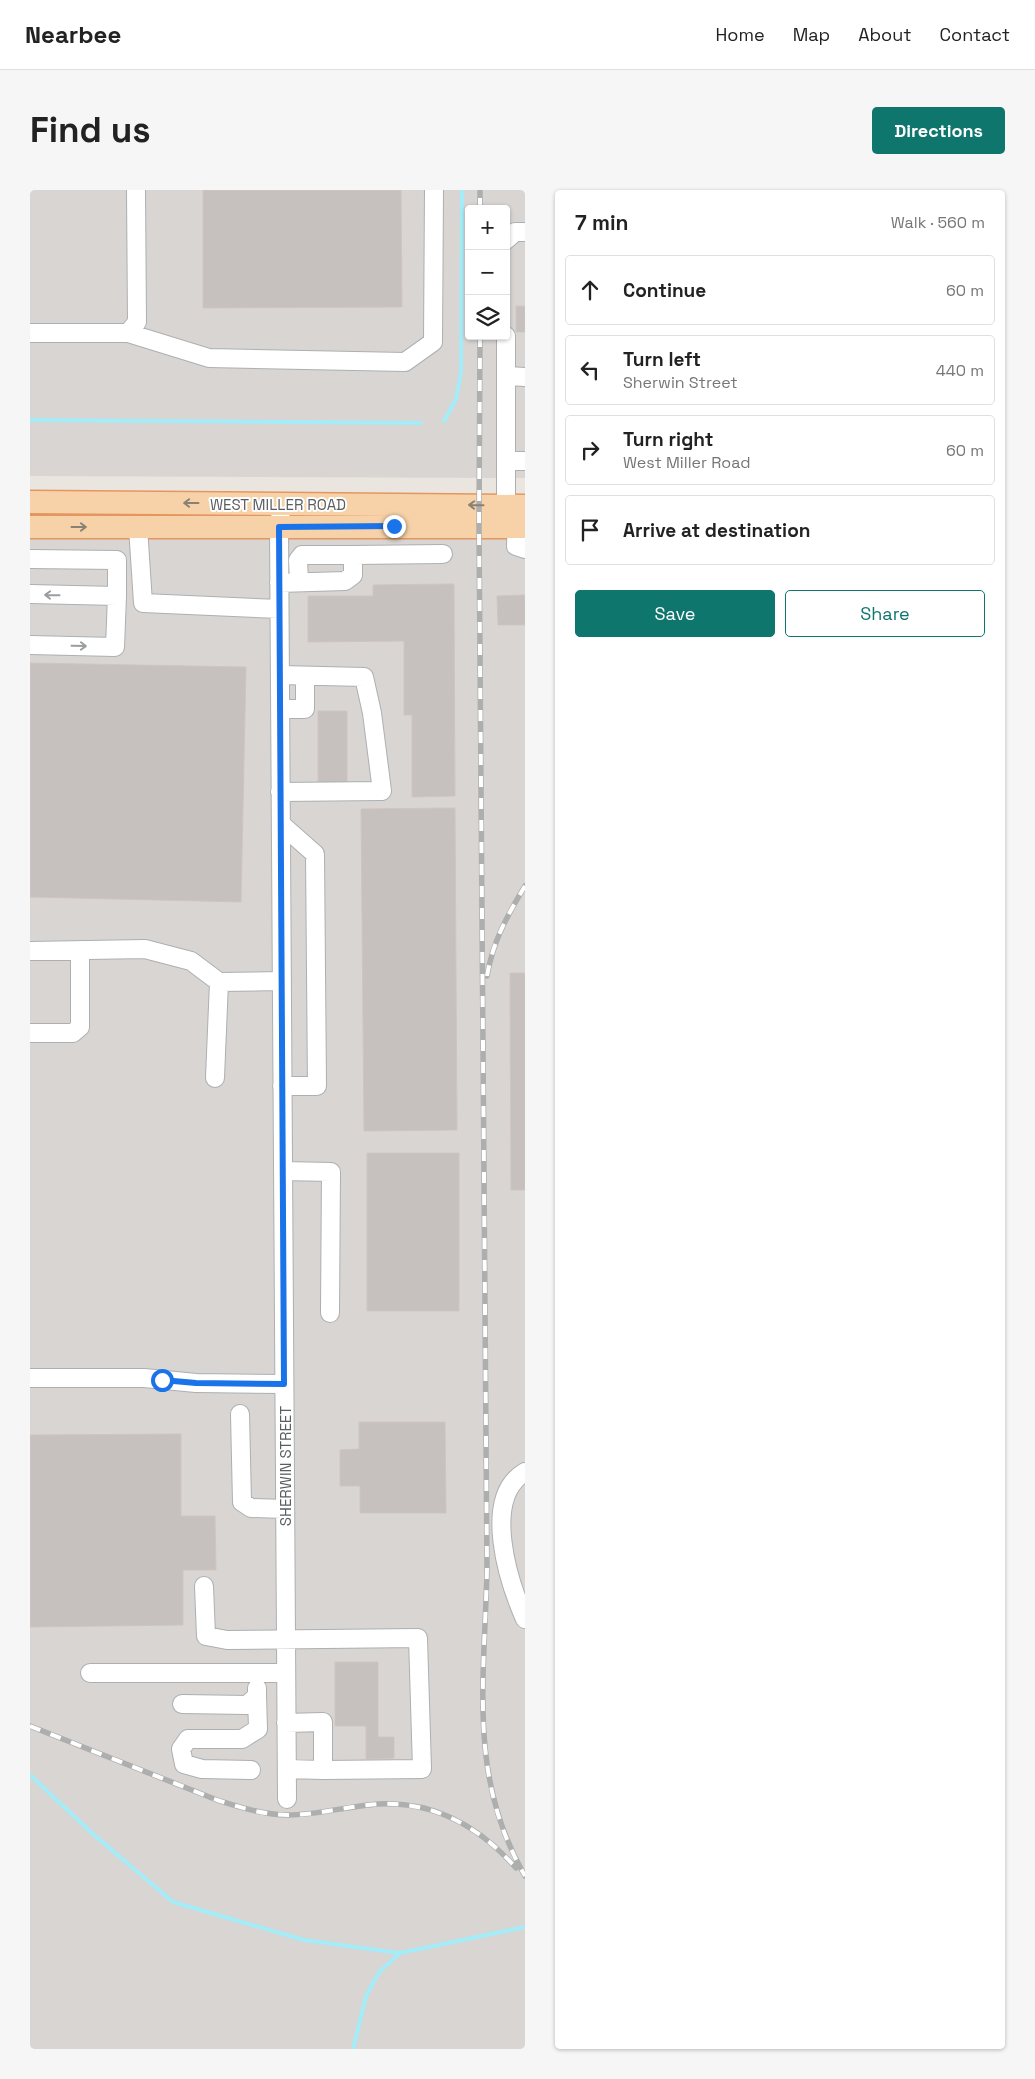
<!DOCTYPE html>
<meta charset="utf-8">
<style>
:root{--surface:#fff;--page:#f6f6f6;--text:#222;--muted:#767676;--line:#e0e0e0;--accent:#0f766e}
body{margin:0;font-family:"Space Grotesk",sans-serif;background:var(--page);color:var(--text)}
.controls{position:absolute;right:15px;top:15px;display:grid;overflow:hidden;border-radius:5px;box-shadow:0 1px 4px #0004}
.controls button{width:45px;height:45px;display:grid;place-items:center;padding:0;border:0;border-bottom:1px solid var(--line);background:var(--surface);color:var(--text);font:25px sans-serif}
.stop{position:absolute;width:15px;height:15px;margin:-11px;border:4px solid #1a73e8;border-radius:50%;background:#fff}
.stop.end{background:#1a73e8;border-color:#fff;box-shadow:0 1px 5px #0008}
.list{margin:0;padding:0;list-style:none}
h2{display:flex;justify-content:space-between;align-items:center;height:65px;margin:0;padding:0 20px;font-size:21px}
h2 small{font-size:16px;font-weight:400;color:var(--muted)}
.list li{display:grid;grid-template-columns:32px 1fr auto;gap:15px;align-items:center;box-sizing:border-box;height:70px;margin:0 10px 10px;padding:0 10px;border:1px solid var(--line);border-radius:5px}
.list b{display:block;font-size:19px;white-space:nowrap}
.list p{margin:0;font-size:16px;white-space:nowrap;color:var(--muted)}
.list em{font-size:16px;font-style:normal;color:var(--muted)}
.actions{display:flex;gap:10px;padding:15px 20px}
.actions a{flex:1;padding:11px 0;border:1px solid var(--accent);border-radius:5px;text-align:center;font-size:18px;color:var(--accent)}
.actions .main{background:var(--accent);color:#fff}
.icon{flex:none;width:28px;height:28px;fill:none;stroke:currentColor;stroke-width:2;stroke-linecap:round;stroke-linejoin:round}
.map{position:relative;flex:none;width:495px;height:1859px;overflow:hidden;border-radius:5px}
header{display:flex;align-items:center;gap:30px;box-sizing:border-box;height:70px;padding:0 25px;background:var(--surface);border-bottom:1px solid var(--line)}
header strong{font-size:24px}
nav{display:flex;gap:28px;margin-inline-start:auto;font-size:18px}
.intro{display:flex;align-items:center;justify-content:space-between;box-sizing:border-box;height:120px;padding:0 30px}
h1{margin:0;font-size:35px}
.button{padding:12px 22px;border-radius:5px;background:var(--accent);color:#fff;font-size:18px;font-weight:700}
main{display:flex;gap:30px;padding:0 30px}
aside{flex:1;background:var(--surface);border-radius:5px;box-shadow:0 1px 4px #0004}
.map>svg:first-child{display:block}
.industrial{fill:#d9d5d3;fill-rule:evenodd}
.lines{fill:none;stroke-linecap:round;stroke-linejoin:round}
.stream{stroke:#a4ecf7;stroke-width:4}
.building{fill:#c6c0be;stroke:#cfc5bf}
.minor-casing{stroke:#acb0b2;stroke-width:20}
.major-casing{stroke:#e49660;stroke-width:25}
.minor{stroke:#fff;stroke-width:18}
.major{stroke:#f7d2a8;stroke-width:22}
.rail-casing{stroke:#adaeae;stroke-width:5.5}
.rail{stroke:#fff;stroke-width:4;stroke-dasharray:11;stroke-linecap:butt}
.oneway{stroke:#888176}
.oneway2{stroke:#9b9ea0}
.route{stroke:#1a73e8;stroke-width:6}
.labels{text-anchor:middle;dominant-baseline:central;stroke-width:4;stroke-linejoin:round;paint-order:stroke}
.street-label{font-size:15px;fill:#595e60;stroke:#fff}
</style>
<header>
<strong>Nearbee</strong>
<nav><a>Home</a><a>Map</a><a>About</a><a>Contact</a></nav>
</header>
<div class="intro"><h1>Find us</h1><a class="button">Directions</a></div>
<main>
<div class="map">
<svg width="495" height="1859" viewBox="0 0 495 1859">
<rect width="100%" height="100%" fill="#ebe5e0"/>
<path class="industrial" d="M0,0H495V288L0,286ZM439,19H476V146H439Z
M0,343L495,346V1859H0Z"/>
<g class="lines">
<path class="stream" d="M0,230L391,233
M414,231L426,209L431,182L432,0
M0,1585L63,1644L143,1712L274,1750L370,1763L495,1737
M323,1859L336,1806L349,1782L370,1763"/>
</g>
<path class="building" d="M173,0H371L372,117L173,118Z
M486,116H495V142H486Z
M424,394L425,606L382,607V525H374V451L278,452V406H343V395Z
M495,405V435H468L467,406Z
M0,473L216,477L211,712L0,707Z
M288,521H317V593H288Z
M425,618L427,940L334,941L331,619Z
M480,783H495V1000H481Z
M337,963H429V1121H337Z
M329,1232H415L416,1323H330V1296H310V1260L329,1259Z
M151,1244V1326H185L186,1380H153V1435L0,1437V1245Z
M305,1472H348V1547H364V1568L336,1569V1536H305Z"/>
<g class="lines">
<defs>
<path id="minor" d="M476,50L485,42H495
M0,143H98L107,132L106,0
M98,143L179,168L375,172L403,152L404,0
M476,146V329
M476,186L495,187
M476,271H495
M252,313L249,337L257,1609
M487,326L486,356L495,359
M108,337L113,413L249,419
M0,369L87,370V406L0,404
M269,392L268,370L272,365H323
M249,393L315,391L323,385V365L413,364
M0,455L85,457L87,406
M250,485L334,487L342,523L352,601L250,602
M250,519H275V486
M251,634L285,664L287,896H252
M0,761L115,759L161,771L189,792L252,791
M0,843H43L50,837V760
M185,888L189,792
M253,981L301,982L300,1123
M0,1188H114L166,1193L254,1194
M210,1224L212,1312L221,1318L255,1319
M495,1282C451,1308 479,1393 495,1429
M174,1396L176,1446L197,1450L388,1448L392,1579L293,1580
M60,1483H256
M152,1514L217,1515L227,1506V1498
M256,1533L293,1532V1580L257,1579
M221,1580L172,1579L154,1574L151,1559L158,1549H212L228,1539L227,1506"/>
<path id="major" d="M0,312L495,316
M0,337H495"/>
</defs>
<use href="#minor" class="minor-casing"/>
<use href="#major" class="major-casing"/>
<use href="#minor" class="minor"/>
<use href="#major" class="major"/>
<defs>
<path id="rail" d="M450,19V0
M450,146L449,336L457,1378C455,1487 437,1586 495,1686
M457,786C463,751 477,726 495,696
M0,1536L187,1610C209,1617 234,1625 258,1625C284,1625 311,1618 338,1615C398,1608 447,1634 486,1678"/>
</defs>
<use href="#rail" class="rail-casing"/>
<use href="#rail" class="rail"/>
</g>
<defs><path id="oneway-shaft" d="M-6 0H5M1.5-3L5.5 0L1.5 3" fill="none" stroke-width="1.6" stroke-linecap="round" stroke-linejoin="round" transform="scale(1.25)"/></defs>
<g class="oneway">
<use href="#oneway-shaft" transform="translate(161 313) rotate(180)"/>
<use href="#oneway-shaft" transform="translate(446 315) rotate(-179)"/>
<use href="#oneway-shaft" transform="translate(49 337)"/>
</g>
<g class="oneway2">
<use href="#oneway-shaft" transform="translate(22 405) rotate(-179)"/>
<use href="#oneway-shaft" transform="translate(49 456) rotate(1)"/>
</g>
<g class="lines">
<path class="route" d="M132,1190L166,1193L254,1194L249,337L364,336"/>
</g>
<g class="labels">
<g class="street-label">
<text x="248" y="314">WEST MILLER ROAD</text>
<text transform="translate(255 1276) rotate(-90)">SHERWIN STREET</text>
</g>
</g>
</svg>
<div class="controls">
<button>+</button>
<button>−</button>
<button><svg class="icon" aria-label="layers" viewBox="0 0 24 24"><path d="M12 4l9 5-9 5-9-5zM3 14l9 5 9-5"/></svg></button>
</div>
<div class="stop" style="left:132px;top:1190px"></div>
<div class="stop end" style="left:364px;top:336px"></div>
</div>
<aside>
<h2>7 min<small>Walk · 560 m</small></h2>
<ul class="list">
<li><svg class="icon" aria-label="ahead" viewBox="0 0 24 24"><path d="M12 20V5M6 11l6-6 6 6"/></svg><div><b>Continue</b></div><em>60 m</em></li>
<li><svg class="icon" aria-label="left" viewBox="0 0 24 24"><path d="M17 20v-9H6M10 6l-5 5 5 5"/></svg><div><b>Turn left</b><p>Sherwin Street</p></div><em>440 m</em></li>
<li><svg class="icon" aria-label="right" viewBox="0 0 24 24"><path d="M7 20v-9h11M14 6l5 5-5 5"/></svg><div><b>Turn right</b><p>West Miller Road</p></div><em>60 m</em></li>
<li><svg class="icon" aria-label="arrive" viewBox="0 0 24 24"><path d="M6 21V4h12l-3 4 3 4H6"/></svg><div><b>Arrive at destination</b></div></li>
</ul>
<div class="actions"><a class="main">Save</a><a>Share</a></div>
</aside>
</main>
